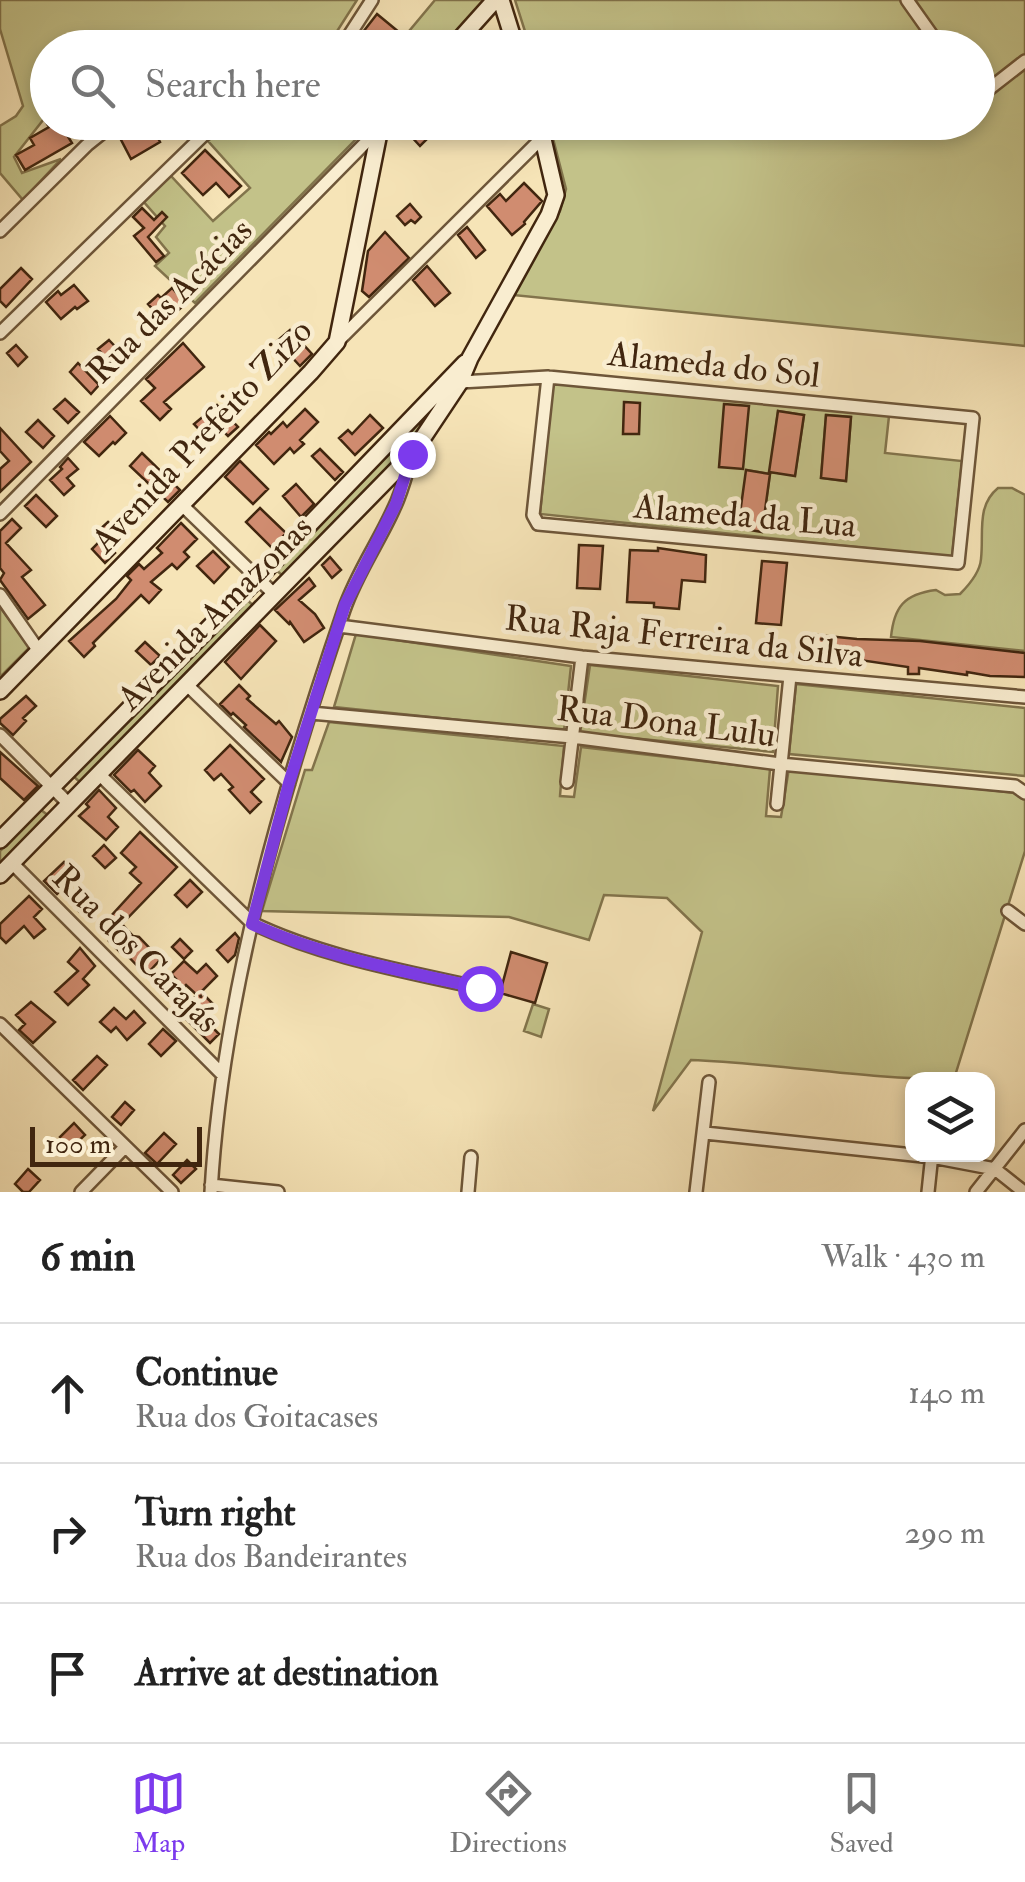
<!DOCTYPE html>
<meta charset="utf-8">
<style>
:root{--surface:#fff;--page:#f2f2f2;--text:#222;--muted:#767676;--line:#e0e0e0;--accent:#7c3aed}
body{margin:0;font-family:"IM FELL Double Pica",serif;background:var(--page);color:var(--text)}
.controls{position:absolute;right:30px;bottom:30px;display:grid;overflow:hidden;border-radius:20px;box-shadow:0 5px 15px #0003}
.controls button{width:90px;height:90px;display:grid;place-items:center;padding:0;border:0;border-bottom:2px solid var(--line);background:var(--surface);color:var(--text);font:50px sans-serif}
.scale{position:absolute;left:30px;bottom:25px;width:172px;box-sizing:border-box;padding-left:10px;border:5px solid #41260f;border-top:0;font-size:28px;line-height:35px;white-space:nowrap;color:#41260f;-webkit-text-stroke:8px #f9edd0;paint-order:stroke}
.stop{position:absolute;width:30px;height:30px;margin:-22px;border:8px solid #7c3aed;border-radius:50%;background:#fff}
.stop.end{background:#7c3aed;border-color:#fff;box-shadow:0 2px 10px #0008}
.list{margin:0;padding:0;list-style:none}
h2{display:flex;justify-content:space-between;align-items:center;height:130px;margin:0;padding:0 40px;font-size:42px}
h2 small{font-size:32px;font-weight:400;color:var(--muted)}
.list li{display:grid;grid-template-columns:65px 1fr auto;gap:30px;align-items:center;box-sizing:border-box;height:140px;padding:0 40px;border-top:2px solid var(--line)}
.list b{display:block;font-size:38px;white-space:nowrap}
.list p{margin:0;font-size:32px;white-space:nowrap;color:var(--muted)}
.list em{font-size:32px;font-style:normal;color:var(--muted)}
.icon{flex:none;width:55px;height:55px;fill:none;stroke:currentColor;stroke-width:2;stroke-linecap:round;stroke-linejoin:round}
.map{position:relative;flex:none;width:1025px;height:1192px;overflow:hidden}
.search{position:absolute;background:var(--surface);box-shadow:0 5px 15px #0003;left:30px;right:30px;top:30px;height:110px;display:flex;align-items:center;gap:25px;box-sizing:border-box;padding:0 35px;border-radius:55px;color:var(--muted);font-size:38px}
.sheet{height:550px;background:var(--surface)}
nav{display:flex;justify-content:space-around;align-items:center;box-sizing:border-box;height:140px;border-top:2px solid var(--line);background:var(--surface);font-size:28px;color:var(--muted)}
nav a{display:grid;justify-items:center;gap:5px}
nav .on{color:var(--accent)}
.map>svg:first-child{display:block}
.green{fill:#c3c289;stroke:#82744c;stroke-width:2.5;fill-rule:evenodd}
.building{fill:#d08c70;stroke:#41260f;stroke-width:2.5}
.lines{fill:none;stroke-linecap:round;stroke-linejoin:round}
.street-casing{stroke:#6e5639;stroke-width:16}
.secondary-casing{stroke:#41260f;stroke-width:20}
.street{stroke:#f9edd0;stroke-width:11}
.secondary{stroke:#f9edd0;stroke-width:15}
.route{stroke:#7c3aed;stroke-width:12}
.labels{text-anchor:middle;dominant-baseline:central;stroke-width:9;stroke-linejoin:round;paint-order:stroke}
.street-label{font-size:35px;fill:#41260f;stroke:#f9edd0}
</style>
<div class="map">
<svg width="1025" height="1192" viewBox="0 0 1025 1192">
<rect width="100%" height="100%" fill="#f6e4b7"/>
<filter id="stains"><feTurbulence type="fractalNoise" baseFrequency=".002" numOctaves="4"/><feColorMatrix values="0 0 0 0 .2 0 0 0 0 .09 0 0 0 0 .02 0 0 0 .5 -.17"/></filter>
<radialGradient id="worn" r=".72"><stop offset=".6" stop-color="#630" stop-opacity="0"/><stop offset="1" stop-color="#630" stop-opacity=".3"/></radialGradient>
<path class="green" d="M0,0H357L327,47L48,48L47,87L39,90L47,115L14,157L22,173L61,159L23,200L0,173V126L16,116L23,106L0,29Z
M435,0H491L445,47L395,48Z
M515,0H1025V346L513,295L560,211L566,189L549,123L978,122V48L530,47Z
M227,123H372L195,303L155,266L169,253L156,237L165,226L143,201L171,176L213,221L250,188L208,141Z
M553,381L889,416L885,453L962,461L952,557L540,514ZM778,411L804,415L795,475L770,472ZM826,415L851,417L846,481L821,478ZM747,470L770,474L762,531Z
M424,417L426,422L396,462L284,577L275,569Z
M998,488H1012L1025,495V651L891,637C894,607 904,594 936,590L945,595L960,594C969,585 980,572 981,559C984,533 976,506 998,488Z
M245,598L255,607L82,784L73,776Z
M0,607L30,647L0,677Z
M356,634L571,666L564,731L334,707Z
M590,665L778,686L773,752L580,733Z
M796,684L1025,708V776L789,754Z
M329,722L564,746L560,796L574,797L581,747L770,769L766,816L781,817L789,768L1025,794V851L954,1079C867,1080 779,1063 691,1060L653,1111L702,932L667,898L604,895L589,940L509,917L262,911L305,770H312Z
M41,810L49,816L0,867V851Z
M533,1004L549,1009L541,1037L524,1031Z"/>
<path class="building" d="M377,14L400,33L388,48H381L363,32Z
M46,122H59L72,143L25,170L16,155L34,145L30,138L49,127Z
M398,122H417L430,136L420,146Z
M150,123L160,142L131,159L118,134L129,125L133,133Z
M205,150L241,186L229,197L216,183L203,195L182,173Z
M524,183L542,201L524,222L525,224L512,235L487,206L500,194L506,201Z
M410,204L421,217L415,223L411,220L405,225L397,216Z
M142,208L154,220L162,212L167,217L148,237L164,256L156,262L134,236L144,228L133,217Z
M467,227L485,250L476,258L458,235Z
M385,232L409,258L369,297L362,291L368,251Z
M427,266L450,293L435,306L413,280Z
M21,268L32,279L6,307L0,301V289Z
M74,285L88,301L77,309L75,307L61,319L46,302L58,291L61,295Z
M172,288L186,303L165,323L148,304L158,295L161,298Z
M290,330L312,354L300,366L277,341Z
M109,340L126,358L115,368L98,349Z
M183,343L204,367L164,402L171,409L160,420L141,401L155,388L146,379Z
M16,345L27,357L18,366L7,353Z
M78,363L99,385L91,394L70,372Z
M65,399L79,412L68,423L54,409Z
M624,402L640,403L639,434H623Z
M724,404L749,406L743,469L719,467Z
M217,405L238,427L228,436L221,429L209,440L194,424Z
M305,409L318,422L300,440L304,444L294,453L290,448L274,464L256,445L269,432L271,434L283,422L287,427Z
M778,411L804,415L795,476L769,472Z
M370,415L383,428L355,455L339,438L348,430L352,434Z
M826,415L851,417L846,481L821,478Z
M110,416L126,433L115,444L113,442L99,456L84,442Z
M38,420L54,436L43,448L26,432Z
M0,428L31,462L0,492V469L9,461L0,451Z
M320,449L343,472L335,480L312,456Z
M142,453L180,490L168,502L130,466Z
M68,458L78,469L67,478L74,486L64,495L50,480L62,469L60,467Z
M240,461L268,489L253,504L225,477Z
M746,470L770,474L762,532L738,528Z
M296,484L314,504L301,517L283,496Z
M36,495L57,516L46,527L25,506Z
M260,508L286,533L272,548L246,522Z
M12,519L21,528L6,543L31,570L22,577L45,605L28,619L0,580L4,573L0,568V531Z
M108,522L122,536L110,548L115,553L105,563L92,549L104,537L98,531Z
M181,523L197,539L184,552L189,557L177,569L172,564L151,582L161,590L149,603L141,595L93,643L95,646L84,657L69,641L116,599L131,580L127,576L139,564L144,569L162,553L157,548Z
M579,545L603,546L600,589L577,588Z
M658,548L706,555L705,582L682,580L679,609L654,607V603L627,602L630,550L658,551Z
M213,551L229,567L214,583L197,566Z
M330,557L341,570L332,578L322,565Z
M762,561L787,563L781,625L756,623Z
M309,578L315,586L299,600L315,614L324,628L304,642L290,622L289,624L275,610Z
M260,625L276,641L241,679L225,662Z
M807,634L857,639L920,641L1025,653V677L990,676L967,672V675L919,668V674H908V667L805,652Z
M145,642L160,656L151,665L136,651Z
M239,685L250,696L247,699L276,724L279,721L292,737L281,762L244,727L246,725L233,713L231,715L220,704Z
M26,696L36,706L23,718L26,721L13,735L0,723V719Z
M230,745L264,779L251,792L261,802L250,813L229,790L233,787L221,774L214,780L205,770Z
M138,750L155,766L149,773L161,786L145,802L134,790L131,792L114,775Z
M0,752L38,786L24,800L0,778Z
M99,790L116,808L108,817L118,827L106,840L79,816L89,807L86,804Z
M140,832L177,867L122,924L133,936L139,937L159,958V961L146,975L122,950L120,952L109,941L111,939L100,928L141,883L130,873L136,867L121,853Z
M104,845L116,858L105,868L93,856Z
M64,862L77,875L57,894L44,881Z
M190,880L202,892L187,907L175,895Z
M84,892L92,900L80,912L72,904Z
M29,896L42,909L34,917L45,929L34,938L24,926L6,943L0,937V924Z
M235,933L239,938L235,955L228,962L217,950Z
M180,939L192,951L184,959L172,947Z
M80,948L95,966L83,979L89,985L68,1005L55,992L78,971L68,962Z
M511,952L547,963L535,1003L500,993Z
M184,961L197,973L206,964L217,976L201,992L214,1005L202,1017L219,1034L210,1043L181,1014V1011L197,995L186,985L171,999L164,991L176,979L171,974Z
M31,1002L55,1022L33,1043L19,1030L25,1024L16,1015Z
M114,1008L126,1019L134,1011L145,1023L127,1040L116,1027L111,1032L100,1022Z
M163,1029L176,1041L161,1056L149,1044Z
M97,1056L107,1065L83,1090L73,1080Z
M125,1102L134,1110L121,1125L112,1117Z
M74,1123L85,1135L71,1148L60,1137Z
M164,1133L176,1144L157,1164L145,1153Z
M187,1160L196,1169L181,1183L173,1175Z
M28,1169L40,1180L29,1192H23L15,1184Z"/>
<g class="lines">
<defs>
<path id="street" d="M907,0L941,48
M341,48L372,0
M978,95L984,93L1025,61
M0,231L87,145L102,133L120,122
M0,333L217,122
M337,342L543,137
M454,379L460,382L548,377L973,418L958,563L538,524L533,515L548,377
M182,505L275,595
M0,514L380,128
M0,595L39,651
M339,626L582,657L1025,697
M186,684L289,783
M311,713L572,737L780,764L1015,786L1025,793
M0,735L69,804
M99,774L252,923C323,957 404,971 480,988
M567,782L582,657
M777,804L790,676
M12,863L222,1074
M1008,911L1025,924
M0,1024L172,1192
M705,1133L932,1157L995,1169L1024,1192
M211,1185L278,1192
M81,1192L124,1148
M211,1192C222,997 281,794 344,610C356,574 379,542 394,508C402,492 406,474 411,458
M468,1192L471,1157
M696,1192L709,1082
M928,1192L932,1154
M976,1192L1025,1130"/>
<path id="secondary" d="M501,0L516,48
M452,48L495,0
M0,691L311,372L337,342L380,128L384,122
M0,840L257,579L465,363
M0,875L412,454L460,382L470,358L549,215L556,195L539,122"/>
</defs>
<use href="#street" class="street-casing"/>
<use href="#secondary" class="secondary-casing"/>
<use href="#street" class="street"/>
<use href="#secondary" class="secondary"/>
</g>
<g class="lines">
<path class="route" d="M412,454L396,504L345,605L289,783L252,924C323,957 404,971 480,988"/>
</g>
<g class="labels">
<g class="street-label">
<text transform="translate(170 301) rotate(-45)">Rua das Acácias</text>
<text transform="translate(714 365) rotate(6)">Alameda do Sol</text>
<text transform="translate(202 436) rotate(-47)">Avenida Prefeito Zizo</text>
<text transform="translate(745 516) rotate(5)">Alameda da Lua</text>
<text transform="translate(215 613) rotate(-45)">Avenida Amazonas</text>
<text transform="translate(684 637) rotate(6)">Rua Raja Ferreira da Silva</text>
<text transform="translate(666 722) rotate(7)">Rua Dona Lulu</text>
<text transform="translate(136 949) rotate(45)">Rua dos Carajás</text>
</g>
</g>
<rect width="100%" height="100%" filter="url(#stains)"/>
<rect width="100%" height="100%" fill="url(#worn)"/>
</svg>
<div class="controls">
<button><svg class="icon" aria-label="layers" viewBox="0 0 24 24"><path d="M12 4l9 5-9 5-9-5zM3 14l9 5 9-5"/></svg></button>
</div>
<div class="scale">100 m</div>
<div class="stop" style="left:480px;top:988px"></div>
<div class="stop end" style="left:412px;top:454px"></div>
<div class="search"><svg class="icon" aria-label="search" viewBox="0 0 24 24"><circle cx="10" cy="10" r="6"/><path d="M15 15l6 6"/></svg>Search here</div>
</div>
<section class="sheet">
<h2>6 min<small>Walk · 430 m</small></h2>
<ul class="list">
<li><svg class="icon" aria-label="ahead" viewBox="0 0 24 24"><path d="M12 20V5M6 11l6-6 6 6"/></svg><div><b>Continue</b><p>Rua dos Goitacases</p></div><em>140 m</em></li>
<li><svg class="icon" aria-label="right" viewBox="0 0 24 24"><path d="M7 20v-9h11M14 6l5 5-5 5"/></svg><div><b>Turn right</b><p>Rua dos Bandeirantes</p></div><em>290 m</em></li>
<li><svg class="icon" aria-label="arrive" viewBox="0 0 24 24"><path d="M6 21V4h12l-3 4 3 4H6"/></svg><div><b>Arrive at destination</b></div></li>
</ul>
</section>
<nav>
<a class="on"><svg class="icon" aria-label="map" viewBox="0 0 24 24"><path d="M3 6l6-2 6 2 6-2v14l-6 2-6-2-6 2zM9 4v14M15 6v14"/></svg>Map</a>
<a><svg class="icon" aria-label="directions" viewBox="0 0 24 24"><path d="M12 3l9 9-9 9-9-9zM9 14v-3h6M13 9l2 2-2 2"/></svg>Directions</a>
<a><svg class="icon" aria-label="saved" viewBox="0 0 24 24"><path d="M7 4h10v16l-5-4-5 4z"/></svg>Saved</a>
</nav>
